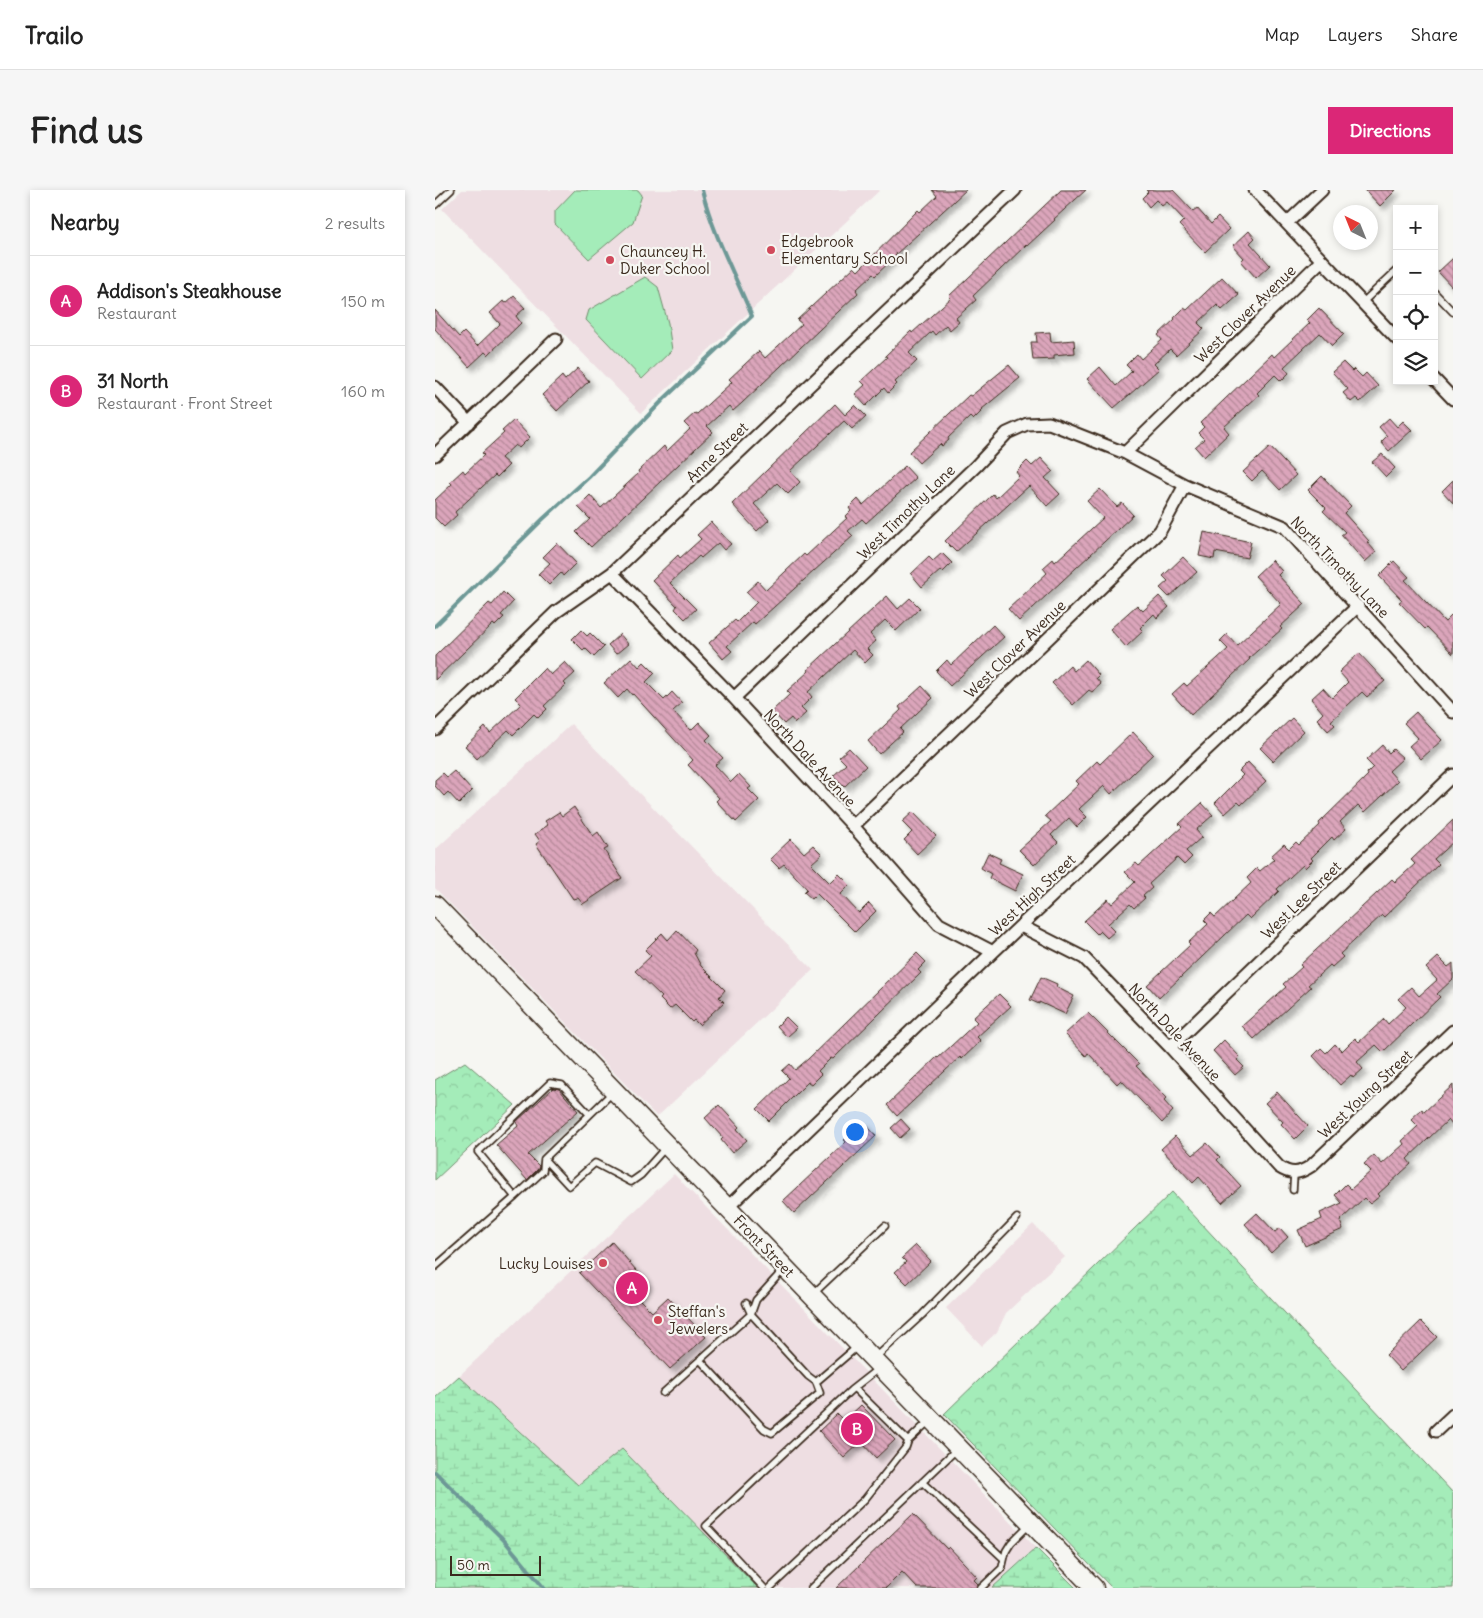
<!DOCTYPE html>
<meta charset="utf-8">
<style>
:root{--surface:#fff;--page:#f6f6f6;--text:#222;--muted:#767676;--line:#e0e0e0;--accent:#db2777}
body{margin:0;font-family:Delius,sans-serif;background:var(--page);color:var(--text)}
.controls{position:absolute;right:15px;top:15px;display:grid;overflow:hidden;border-radius:0px;box-shadow:0 2px 8px #0003}
.controls button{width:45px;height:45px;display:grid;place-items:center;padding:0;border:0;border-bottom:1px solid var(--line);background:var(--surface);color:var(--text);font:25px sans-serif}
.compass{position:absolute;left:898px;top:15px;width:45px;height:45px;border-radius:50%;background:var(--surface);box-shadow:0 2px 8px #0003;rotate:317deg}
.scale{position:absolute;left:15px;bottom:12px;width:91px;box-sizing:border-box;padding-left:5px;border:2px solid #3b2a1e;border-top:0;font-size:14px;line-height:18px;white-space:nowrap;color:#3b2a1e;-webkit-text-stroke:4px #f6f6f2;paint-order:stroke}
.you{position:absolute;left:419px;top:941px;width:18px;height:18px;margin:-12px;border:4px solid #fff;border-radius:50%;background:#1a73e8;box-shadow:0 0 0 8px #1a73e833}
.badge{display:grid;place-items:center;width:32px;height:32px;border-radius:50%;background:var(--accent);color:#fff;font-size:16px;font-weight:700}
.pin{position:absolute;translate:-50% -50%;border:2px solid #fff;box-shadow:0 1px 5px #0006}
.list{margin:0;padding:0;list-style:none}
h2{display:flex;justify-content:space-between;align-items:center;height:65px;margin:0;padding:0 20px;font-size:21px}
h2 small{font-size:16px;font-weight:400;color:var(--muted)}
.list li{display:grid;grid-template-columns:32px 1fr auto;gap:15px;align-items:center;box-sizing:border-box;height:90px;padding:0 20px;border-top:1px solid var(--line)}
.list b{display:block;font-size:19px;white-space:nowrap}
.list p{margin:0;font-size:16px;white-space:nowrap;color:var(--muted)}
.list em{font-size:16px;font-style:normal;color:var(--muted)}
.icon{flex:none;width:28px;height:28px;fill:none;stroke:currentColor;stroke-width:2;stroke-linecap:round;stroke-linejoin:round}
.map{position:relative;flex:none;width:1018px;height:1398px;overflow:hidden;border-radius:0px}
header{display:flex;align-items:center;gap:30px;box-sizing:border-box;height:70px;padding:0 25px;background:var(--surface);border-bottom:1px solid var(--line)}
header strong{font-size:24px}
nav{display:flex;gap:28px;margin-inline-start:auto;font-size:18px}
.intro{display:flex;align-items:center;justify-content:space-between;box-sizing:border-box;height:120px;padding:0 30px}
h1{margin:0;font-size:35px}
.button{padding:12px 22px;border-radius:0px;background:var(--accent);color:#fff;font-size:18px;font-weight:700}
main{display:flex;gap:30px;padding:0 30px}
aside{flex:1;background:var(--surface);border-radius:0px;box-shadow:0 2px 8px #0003}
.map>svg:first-child{display:block}
.built{fill:#eedee2}
.green{fill:#a4ecb9;stroke:#708b6c}
.forest{fill:url(#forest-crowns);stroke:#708b6c}
.wetland{fill:url(#wetland-marsh);stroke:#708b6c}
.lines{fill:none;stroke-linecap:round;stroke-linejoin:round}
.stream{stroke:#6d9896;stroke-width:4}
.building{fill:url(#building-back-hatch);stroke:#3b2a1e;filter:url(#shadow)}
.service-casing{stroke:#3b2a1e;stroke-width:9}
.minor-casing{stroke:#3b2a1e;stroke-width:15}
.primary-casing{stroke:#3b2a1e;stroke-width:21}
.service{stroke:#f6f6f2;stroke-width:5.5}
.minor{stroke:#f6f6f2;stroke-width:11}
.primary{stroke:#f6f6f2;stroke-width:18}
.poi-dot{fill:#d1495b;stroke:#f6f6f2;stroke-width:2}
.labels{text-anchor:middle;dominant-baseline:central;stroke-width:4.5;stroke-linejoin:round;paint-order:stroke}
.poi-label{font-size:15px;fill:#3b2a1e;stroke:#f6f6f2;text-anchor:start}
.street-label{font-size:15px;fill:#3b2a1e;stroke:#f6f6f2}
</style>
<header>
<strong>Trailo</strong>
<nav><a>Map</a><a>Layers</a><a>Share</a></nav>
</header>
<div class="intro"><h1>Find us</h1><a class="button">Directions</a></div>
<main>
<aside>
<h2>Nearby<small>2 results</small></h2>
<ul class="list">
<li><span class="badge">A</span><div><b>Addison's Steakhouse</b><p>Restaurant</p></div><em>150 m</em></li>
<li><span class="badge">B</span><div><b>31 North</b><p>Restaurant · Front Street</p></div><em>160 m</em></li>
</ul>
</aside>
<div class="map">
<svg width="1018" height="1398" viewBox="0 0 1018 1398">
<defs>
<pattern id="forest-crowns" width="20" height="18" patternUnits="userSpaceOnUse" patternTransform="scale(1.25)"><rect width="20" height="18" fill="#a4ecb9"/><path d="M2 6a3 3 0 1 1 6 0M12 15a3 3 0 1 1 6 0" fill="none" stroke="#8ecb9f"/></pattern>
<pattern id="wetland-marsh" width="20" height="14" patternUnits="userSpaceOnUse" patternTransform="scale(1.25)"><rect width="20" height="14" fill="#a4ecb9"/><path d="M1 5h8M5 5V1M11 12h8M15 12V8" fill="none" stroke="#8ecb9f"/></pattern>
<pattern id="building-back-hatch" width="6" height="6" patternUnits="userSpaceOnUse" patternTransform="scale(1.25)"><rect width="6" height="6" fill="#dba5bb"/><path d="M-1 5l2 2M0 0l6 6M5-1l2 2" fill="none" stroke="#b38797"/></pattern>
<filter id="shadow"><feDropShadow dx="4.5" dy="4.5" stdDeviation="2.5" flood-color="#0004"/></filter>
</defs>
<rect width="100%" height="100%" fill="#f6f6f2"/>
<filter id="ink" filterUnits="userSpaceOnUse"><feTurbulence type="fractalNoise" baseFrequency=".02" numOctaves="2"/><feDisplacementMap in="SourceGraphic" scale="10" xChannelSelector="R" yChannelSelector="G"/><feConvolveMatrix kernelMatrix="1 2 1 2 8 2 1 2 1" color-interpolation-filters="sRGB"/></filter>
<g filter="url(#ink)">
<path class="built" d="M27,0H445L206,223L7,19Z
M136,534L378,780L222,927L0,698V660Z
M239,984L601,1358L557,1398H323L187,1259L143,1295L24,1186Z
M598,1034L630,1067L571,1123L562,1142L547,1156L511,1118Z"/>
<path class="green" d="M140,0H203L207,5L198,32L154,69L120,34V21Z
M210,87L223,97L233,133L237,160L207,189L151,130L154,120Z"/>
<path class="forest" d="M30,872L80,915L0,990V890Z
M737,1002L1018,1303V1398H677L509,1224Z"/>
<path class="wetland" d="M24,1186L143,1295L187,1259L323,1398H0V1208Z
M601,1358L641,1398H557Z"/>
<g class="lines">
<path class="stream" d="M0,436L108,329L154,287L230,208L317,126C300,85 278,44 267,0
M0,1282L68,1349L109,1398"/>
</g>
<path class="building" d="M497,0H531L460,65L461,66L440,86L438,84L421,100L423,103L307,213L298,221L294,216L272,236L278,242L156,357L141,342L155,329L143,317L155,305L166,318L204,283L203,281L229,256L232,261L255,239L249,233L260,223L262,224L297,192L294,189L324,161L330,168L367,134L362,130L419,77L423,81L483,20L485,22L502,6Z
M626,0H651L619,29L620,30L592,56L591,55L538,106L541,110L521,128L524,132L515,140L511,135L500,145L497,141L474,163L482,171L460,192L462,194L453,203L449,198L431,216L420,204L430,195L426,191L452,167L450,166L476,141L477,143L516,108L514,106Z
M711,0H738L758,21L762,18L776,34L783,27L794,39L770,62L744,35L749,30L732,12L727,16L721,10L714,17L707,8L713,2Z
M930,0H961L945,16Z
M814,41L820,48L815,53L835,75L821,88L806,71L809,68L798,56Z
M1018,68V98L1003,82Z
M787,87L804,105L787,120L782,115L763,133L769,139L741,165L735,159L719,174L724,179L679,218L652,189L665,177L681,196L697,181L691,175L702,164L706,169L727,150L723,145L740,129L739,128L749,118L752,120Z
M79,106L90,118L81,126L86,133L53,165L50,162L34,177L0,139V120L24,147L29,142L42,156L65,134L55,123L68,111L71,113Z
M884,118L909,144L897,156L885,143L849,177L854,183L846,191L840,185L822,203L824,205L789,237L794,243L769,267L760,257L769,249L763,243L769,237L765,233L837,164L839,167L875,133L872,130Z
M615,142L616,152L639,150L640,163L619,165V169L598,170L596,152H602L601,143Z
M908,172L917,181L919,179L927,187L931,183L943,196L925,212L921,208L916,212L908,203L913,199L897,182Z
M574,175L585,188L547,219L548,220L538,230L535,227L513,248L514,250L507,256L505,254L484,273L474,262L534,205L536,206Z
M143,178L154,191L122,221L107,205L127,186L130,190Z
M400,214L410,225L420,215L431,226L417,239L409,231L355,281L365,292L353,304L342,293L319,314L334,330L322,341L297,314Z
M954,228L962,237L968,231L977,240L954,261L946,252L952,246L944,237Z
M79,230L95,247L84,258L80,255L66,268L74,275L62,287L60,285L20,322L22,325L9,337L0,328V310L17,294L15,292L28,280L30,283L49,265L47,263L69,243L67,241Z
M835,257L861,285L845,300L827,281L817,291L808,282Z
M947,264L960,278L951,287L937,272Z
M606,268L618,281L610,288L625,304L612,316L594,296L521,362L510,351L558,304L561,308L584,286L581,282L592,271L597,276Z
M470,276L481,288L431,333L427,329L413,341L418,346L320,434L318,432L292,456L297,461L288,469L274,453L300,430L302,432L322,412L311,402L323,391L331,400L369,364L371,366L412,328L410,327L416,321L414,318L423,309L428,315Z
M887,286L916,316L909,323L934,351L932,352L941,362L930,372L906,345L910,342L888,321L891,318L873,300Z
M1018,290V313L1007,301Z
M665,299L682,317L687,313L698,325L584,431L573,419L612,383L608,378L618,369L620,372L668,328L652,311Z
M276,332L296,354L289,360L283,353L266,368L264,366L235,393L261,419L250,429L240,419L242,416L217,390L243,365L245,368L266,349L262,345Z
M769,342L816,352L812,368L780,362L779,369L764,366Z
M122,353L141,373L128,386L126,383L114,395L103,384L115,373L108,367Z
M507,363L517,373L508,382L506,380L487,397L476,384L494,367L498,371Z
M748,367L762,382L734,407L725,398L733,391L728,386Z
M837,370L847,381L843,385L870,414L845,437L847,439L814,468L815,469L756,525L737,504L749,493L752,496L793,459L785,451L792,444L802,455L846,414L820,386Z
M959,371L974,387L970,390L1010,432L1018,424V464L992,437L990,439L964,412L967,410L944,386Z
M68,402L78,412L66,425L69,427L60,436L58,434L0,490V466L54,413L57,415Z
M452,406L463,419L475,408L485,418L461,441L450,430L435,444L441,451L432,459L438,465L430,473L418,460L373,502L377,507L366,518L371,523L360,533L356,528L349,534L337,521L355,504L352,501L374,481L372,480Z
M724,406L734,417L722,428L719,424L705,438L708,441L691,457L675,439L702,415L708,421Z
M558,435L569,447L515,496L501,481L512,470L516,475Z
M146,440L152,446L155,443L169,457L159,467L150,458L148,460L137,449Z
M185,444L193,454L181,464L173,455Z
M924,463L950,491L932,507L927,502L896,531L900,535L893,541L882,529L888,523L876,509L888,498L897,508L913,492L904,482Z
M196,468L204,477L209,472L220,483L211,492L229,510L237,502L247,513L238,521L256,540L264,532L276,545L271,550L288,568L280,575L296,592L304,584L316,597L313,599L324,610L301,632L281,611L284,608L253,575L258,570L198,504L197,505L192,499L183,508L169,493Z
M651,470L664,485L661,488L666,494L657,502L654,500L638,515L617,493L635,476L639,481Z
M130,472L140,483L129,493L131,495L109,516L112,519L103,528L99,524L78,545L73,540L42,569L30,556L50,537L55,543L86,514L80,508L110,478L116,485Z
M487,496L498,508L465,539L468,542L444,564L433,551L466,520L464,517Z
M981,522L1007,550L986,569L974,556L983,548L969,533Z
M857,528L869,541L838,571L825,558Z
M698,542L718,564L676,604L669,596L644,619L652,627L642,637L634,628L616,645L623,652L599,675L584,660L616,631L610,626L644,594L641,591L662,571L665,574Z
M947,555L954,563L958,559L968,568L954,581L963,591L930,622L923,615L905,632L911,639L899,650L897,647L876,668L878,670L870,678L868,675L842,699L844,701L815,729L811,725L724,808L712,795L755,755L753,753L773,734L769,730L776,723L780,727L816,693L812,688L822,678L825,681L839,669L836,666L849,654L854,659L861,652L864,655L885,635L884,633L933,585L932,583L938,577L931,570Z
M414,558L431,576L409,597L398,586L411,574L404,567Z
M813,572L831,591L806,615L803,612L790,624L780,613L808,585L804,581Z
M19,581L37,601L24,614L13,602L9,606L0,596V590L8,583L12,587Z
M767,613L778,625L761,640L767,647L751,661L757,667L749,675L742,668L714,694L717,698L708,706L710,708L699,718L695,714L673,734L680,741L672,748L665,741L662,744L649,731L673,709L677,714L700,692L690,682L701,673L704,676L747,637L744,634Z
M139,617L158,646L163,642L173,658L169,660L187,688L148,714L143,708L138,709L101,654L105,651L100,644L113,635L110,631L124,622L127,626Z
M478,622L501,646L482,664L469,650L477,642L467,632Z
M1018,630V652L999,669L1004,674L949,727L947,725L905,764L908,767L897,777L895,775L873,795L876,797L819,849L807,836L851,797L848,794L867,777L865,775L957,689L960,692L980,674L976,670Z
M356,649L369,663L378,655L387,664L376,674L395,693L404,684L415,695L406,704L424,723L434,713L441,721L420,742L382,704L377,709L369,702L372,699L349,674L344,678L335,669Z
M553,663L566,669L564,673L588,684L580,701L554,688L556,684L546,678Z
M242,740L261,760L259,763L266,776L290,800L284,807L289,812L264,835L259,830L257,832L240,815L235,819L225,809L227,807L200,781L216,766L210,760L227,743L233,750Z
M482,763L491,772L483,780L486,783L398,869L396,868L383,881L386,884L376,894L373,892L334,931L322,919L354,888L347,881L355,874L360,880L373,869Z
M1003,767L1013,777L1018,773V789L1002,804L1005,807L948,862L941,855L922,872L928,879L918,888L916,885L905,895L878,866L886,858L891,863L900,854L907,861L920,848L924,852L949,829L953,834L971,817L963,809L976,797L984,806L1002,790L991,778Z
M606,787L622,794L621,797L639,806L630,824L604,812V814L595,810Z
M564,804L576,816L542,847L546,851L527,869L525,867L462,926L452,915L502,867L503,868L542,832L538,828Z
M653,823L704,874L701,876L732,908L729,911L738,921L727,933L686,890L682,894L653,863L651,866L630,844Z
M351,827L362,838L352,847L342,836Z
M789,850L805,867L802,870L809,877L800,885L778,861Z
M1018,895V936L1013,930L972,969L976,974L943,1004L945,1006L935,1014L929,1008L905,1031L908,1039L870,1056L863,1040L887,1029L885,1023L907,1013L900,1005L911,994L916,999L936,981L929,974L939,965L947,974L969,954L967,951L983,936L976,929L987,919L989,922Z
M118,898L124,899L143,921L93,965L104,976L103,979L92,990L61,955L83,936L81,932Z
M842,902L873,936L860,949L846,934L848,932L830,913Z
M284,915L304,937L302,939L312,950L297,963L286,950L288,948L270,928Z
M466,929L475,939L465,948L456,938Z
M429,932L441,946L359,1023L348,1011L411,952L409,950Z
M740,946L758,965L772,953L785,967L782,970L806,996L787,1013L764,987L758,993L726,959Z
M822,1023L840,1042L845,1038L853,1047L836,1063L810,1034Z
M177,1052L213,1094L201,1106L217,1122L233,1107L271,1147L235,1179L144,1083Z
M481,1055L496,1071L472,1094L460,1082L471,1072L467,1068Z
M986,1131L1002,1147L966,1181L951,1165Z
M426,1215L460,1250L441,1268L426,1252L409,1268L384,1241L402,1224L409,1231Z
M478,1324L512,1359L514,1357L542,1387L539,1390L543,1394L541,1398H482L467,1382L451,1398H401Z"/>
<g class="lines">
<defs>
<path id="service" d="M0,15L16,0
M999,102L1018,122
M927,113L962,80
M154,924L127,895L115,893L43,962L80,1007L108,981L109,969L178,902
M109,969L134,996L160,973L196,992L206,985L231,957
M858,1000L859,984
M0,1077L80,1007
M349,1079L321,1110L316,1124L373,1186L381,1192
M378,1104L450,1036
M440,1168L487,1125L582,1028
M265,1170L329,1239L337,1243L385,1203L381,1192L423,1156
M419,1198L473,1251
M228,1203L316,1124L311,1113
M487,1292L569,1369
M329,1398L271,1336L416,1200L444,1178
M335,1398L430,1309L471,1257L473,1251L495,1230
M376,1398L522,1259
M546,1398L567,1378L571,1361L576,1353L595,1334"/>
<path id="minor" d="M820,0L962,149
M852,33L887,0
M999,189L1018,209
M0,197L34,233
M690,263L887,70
M0,265L121,149
M177,383L299,508L418,636L504,734L558,762
M299,508L541,276L572,243L592,234L614,233L690,263L750,295L850,337L1018,522
M0,539L121,422L177,383L580,0
M418,636L725,341L750,295
M586,736L649,768L735,857L844,977C856,985 864,984 876,976L1018,841
M735,857L1018,585
M292,1018L558,762L923,416
M1001,1241L1018,1225"/>
<path id="primary" d="M0,715L659,1398"/>
</defs>
<use href="#service" class="service-casing"/>
<use href="#minor" class="minor-casing"/>
<use href="#primary" class="primary-casing"/>
<use href="#service" class="service"/>
<use href="#minor" class="minor"/>
<use href="#primary" class="primary"/>
</g>
</g>
<g class="poi-dot">
<circle cx="336" cy="60" r="5"/>
<circle cx="175" cy="70" r="5"/>
<circle cx="168" cy="1073" r="5"/>
<circle cx="223" cy="1130" r="5"/>
</g>
<g class="labels">
<g class="poi-label">
<text x="346" y="51">Edgebrook<tspan x="346" dy="17">Elementary School</tspan></text>
<text x="185" y="61">Chauncey H.<tspan x="185" dy="17">Duker School</tspan></text>
<text x="158" y="1073" text-anchor="end">Lucky Louises</text>
<text x="233" y="1121">Steffan's<tspan x="233" dy="17">Jewelers</tspan></text>
</g>
<g class="street-label">
<text transform="translate(810 124) rotate(-44)">West Clover Avenue</text>
<text transform="translate(282 262) rotate(-44)">Anne Street</text>
<text transform="translate(471 322) rotate(-44)">West Timothy Lane</text>
<text transform="translate(905 377) rotate(46)">North Timothy Lane</text>
<text transform="translate(580 459) rotate(-44)">West Clover Avenue</text>
<text transform="translate(375 568) rotate(47)">North Dale Avenue</text>
<text transform="translate(597 705) rotate(-43)">West High Street</text>
<text transform="translate(866 710) rotate(-44)">West Lee Street</text>
<text transform="translate(740 842) rotate(47)">North Dale Avenue</text>
<text transform="translate(930 904) rotate(-43)">West Young Street</text>
<text transform="translate(329 1056) rotate(46)">Front Street</text>
</g>
</g>
</svg>
<div class="controls">
<button>+</button>
<button>−</button>
<button><svg class="icon" aria-label="locate" viewBox="0 0 24 24"><circle cx="12" cy="12" r="6"/><path d="M12 2v4M12 18v4M2 12h4M18 12h4"/></svg></button>
<button><svg class="icon" aria-label="layers" viewBox="0 0 24 24"><path d="M12 4l9 5-9 5-9-5zM3 14l9 5 9-5"/></svg></button>
</div>
<svg class="compass" viewBox="-18 -18 36 36"><path d="M0-13l5 13h-10z" fill="#e53935"/><path d="M0 13l5-13h-10z" fill="#767676"/></svg>
<div class="scale">50 m</div>
<div class="you"></div>
<div class="pin badge" style="left:197px;top:1098px">A</div>
<div class="pin badge" style="left:422px;top:1239px">B</div>
</div>
</main>
